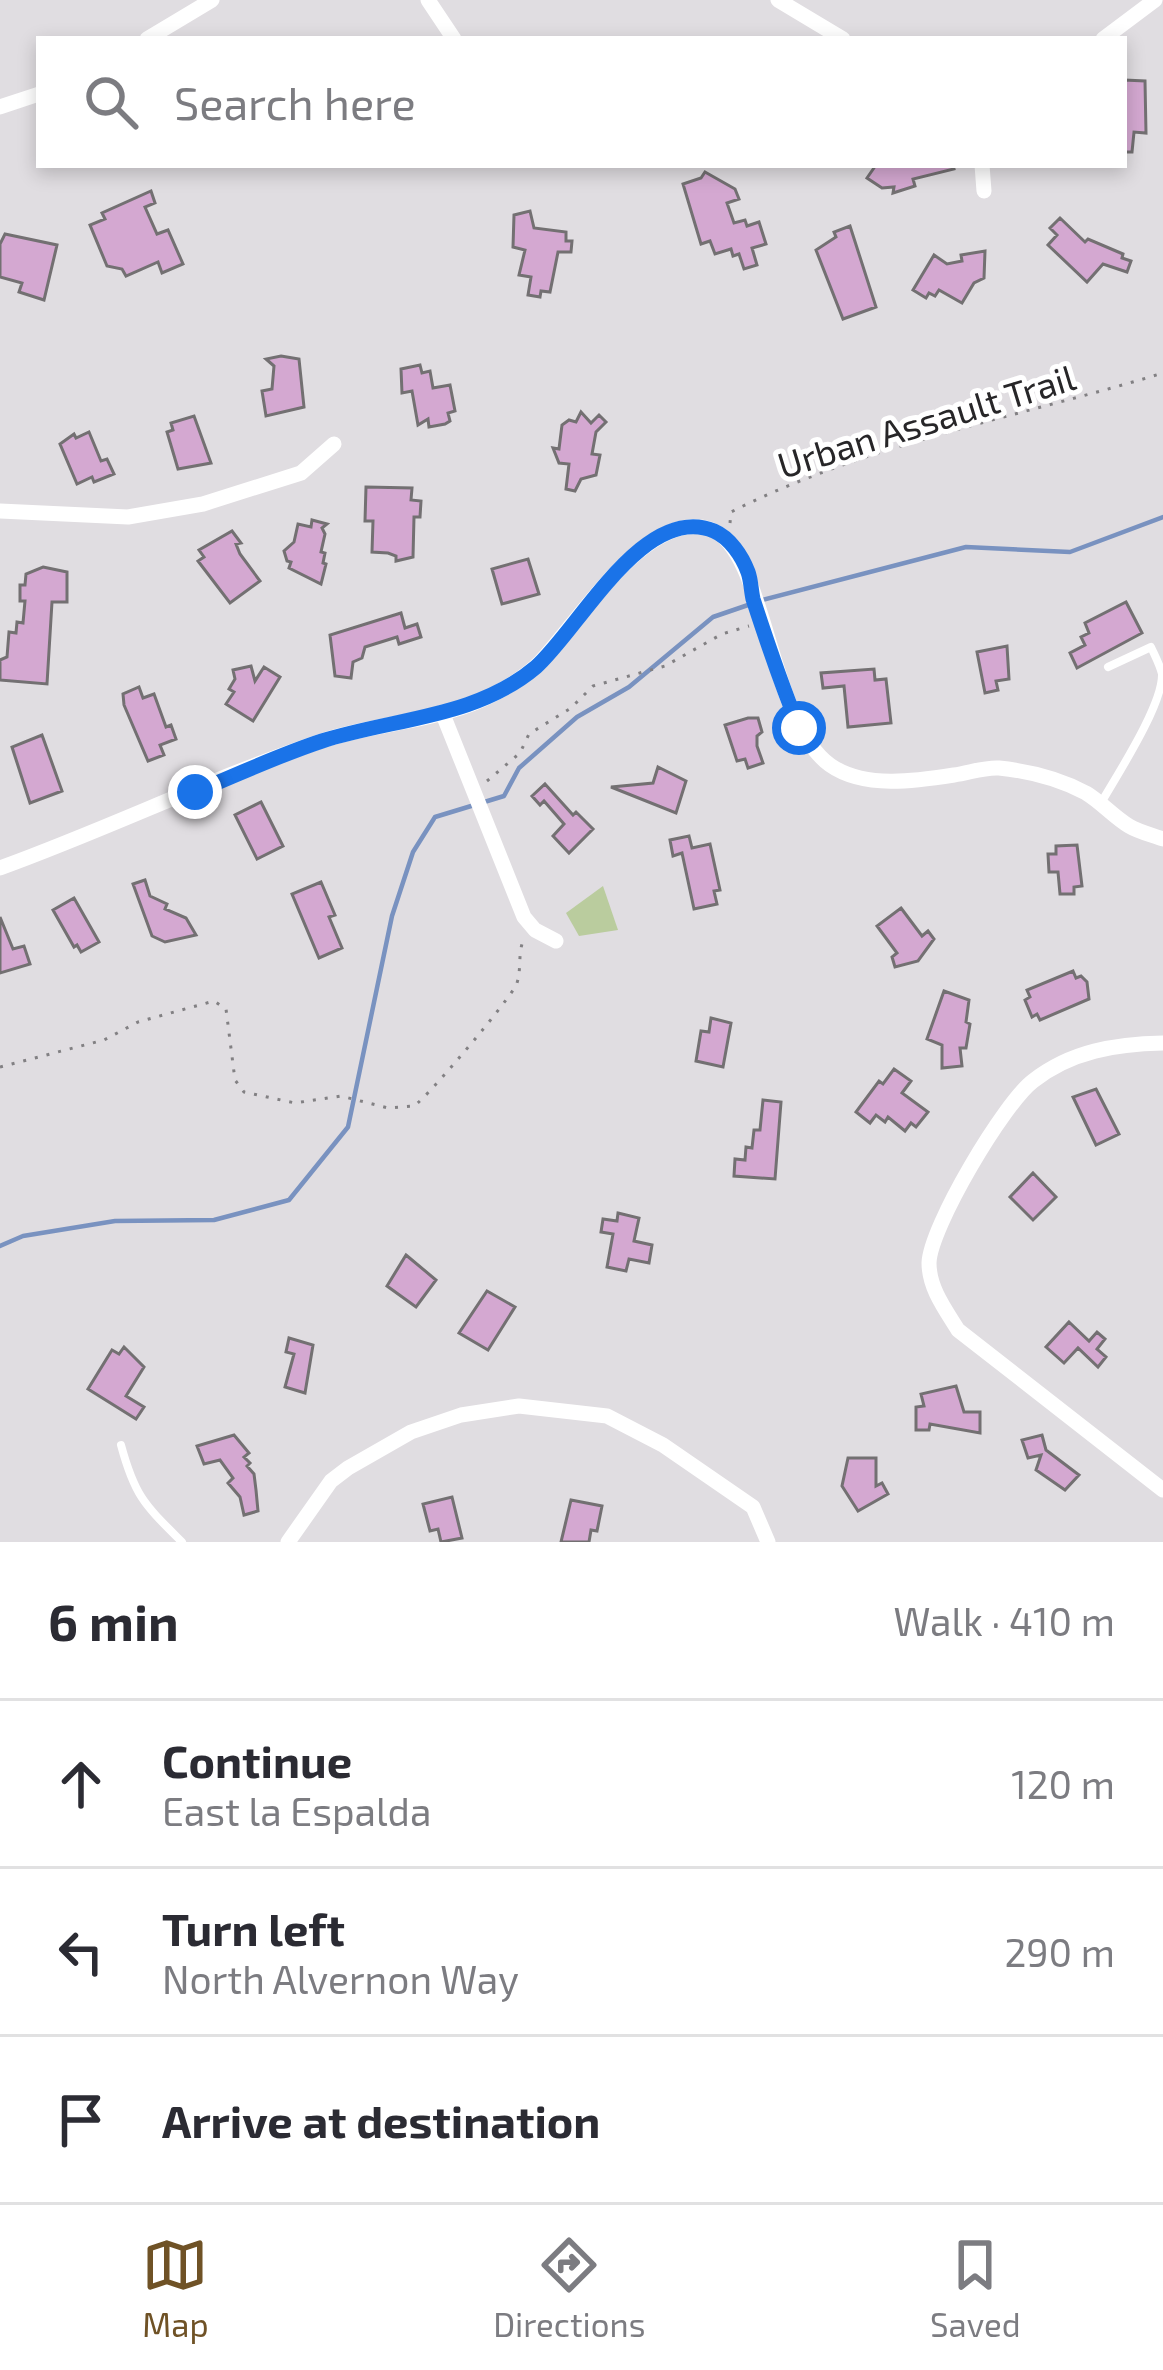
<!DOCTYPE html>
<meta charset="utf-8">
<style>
:root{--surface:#fff;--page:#f7f7f7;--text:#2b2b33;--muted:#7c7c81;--line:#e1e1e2;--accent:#6f5226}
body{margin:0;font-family:"Exo 2",sans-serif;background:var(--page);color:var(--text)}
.stop{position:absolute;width:36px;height:36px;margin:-27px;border:9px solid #1a73e8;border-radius:50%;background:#fff}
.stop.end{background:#1a73e8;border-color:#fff;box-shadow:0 3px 12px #0008}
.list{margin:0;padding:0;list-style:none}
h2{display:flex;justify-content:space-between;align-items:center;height:156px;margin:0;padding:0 48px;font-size:51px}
h2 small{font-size:39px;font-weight:400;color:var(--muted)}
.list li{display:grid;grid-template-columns:78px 1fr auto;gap:36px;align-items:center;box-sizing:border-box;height:168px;padding:0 48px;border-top:3px solid var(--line)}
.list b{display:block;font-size:45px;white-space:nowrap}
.list p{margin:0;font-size:39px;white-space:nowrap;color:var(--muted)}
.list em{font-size:39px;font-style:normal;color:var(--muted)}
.icon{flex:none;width:66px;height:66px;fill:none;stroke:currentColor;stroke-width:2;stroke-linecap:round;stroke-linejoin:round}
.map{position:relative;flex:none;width:1163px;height:1542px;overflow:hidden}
.search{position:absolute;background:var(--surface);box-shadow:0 6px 18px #0003;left:36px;right:36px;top:36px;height:132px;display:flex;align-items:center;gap:30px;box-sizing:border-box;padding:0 42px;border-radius:0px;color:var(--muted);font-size:45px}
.sheet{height:660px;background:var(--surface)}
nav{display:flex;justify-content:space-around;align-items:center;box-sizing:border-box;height:168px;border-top:3px solid var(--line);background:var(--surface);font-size:33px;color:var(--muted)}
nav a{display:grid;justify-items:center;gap:6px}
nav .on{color:var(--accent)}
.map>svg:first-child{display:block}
.green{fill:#bacc9e}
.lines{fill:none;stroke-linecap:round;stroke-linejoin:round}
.stream{stroke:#7992c0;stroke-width:4.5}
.building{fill:#d4a8d1;stroke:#737072;stroke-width:3}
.path{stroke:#828083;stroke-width:3;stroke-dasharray:3 9;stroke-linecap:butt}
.service{stroke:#fff;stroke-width:8}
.minor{stroke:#fff;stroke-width:15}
.route{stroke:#1a73e8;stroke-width:15}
.labels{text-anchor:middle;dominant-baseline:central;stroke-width:10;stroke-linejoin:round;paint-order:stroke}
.street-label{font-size:36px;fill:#272628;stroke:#fff}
</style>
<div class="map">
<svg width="1163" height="1542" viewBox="0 0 1163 1542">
<rect width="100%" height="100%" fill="#e0dde1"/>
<path class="green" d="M603,886L618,930L579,936L566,913Z"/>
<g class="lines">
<path class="stream" d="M762,600L966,547L1070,552L1163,517
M0,1246L23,1236L115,1221L214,1220L289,1200L348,1127L392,916L413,852L435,817L504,796L519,768L577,717L629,687L713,617L751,604"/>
</g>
<path class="building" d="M1124,80L1145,81L1146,133L1134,132L1132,152H1124Z
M876,165H953L954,169L913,179L915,186L893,193L894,187L882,188L867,178Z
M705,172L735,189L739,199L727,203L734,223L745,220L747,226L759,222L766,244L752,248L757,265L744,269L739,254L733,256L731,249L715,254L710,241L701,244L683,184L701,178Z
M151,191L155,203L145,207L157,234L168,230L183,264L162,273L158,262L126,276L122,269L107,266L90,225L105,219L102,213Z
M530,211L534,228L566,232V241H572L571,252H558L550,292L541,291L540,297L528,295L531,277L519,275L525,250L513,247L514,215Z
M1060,218L1085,242L1088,239L1123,254L1122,258L1131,261L1127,272L1103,264L1087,282L1048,245L1057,235L1050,228Z
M850,226L876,307L843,319L816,250L836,237L834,232Z
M5,234L57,245L44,300L19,292L22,283L0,277V244Z
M985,251L984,278L974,283L962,303L939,290L935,296L929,293L926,298L913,290L934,255L947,264L962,261L961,255Z
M281,356L299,359L304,407L266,416L262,391L272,389L274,366L266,359Z
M420,365L422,373L430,371L433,388L450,385L455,411L448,413L450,421L445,424L429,427L428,419L418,425L412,391L402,393L401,369Z
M581,412L591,423L599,415L606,422L596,432L592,454L600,455L596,475L581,479L575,491L566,489L569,464L559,463L553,448L559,449L562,425L569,420L576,422Z
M194,416L211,463L178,469L167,432L173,430L171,423Z
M89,432L101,461L107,459L114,474L94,482L92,477L77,484L60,444L74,434L76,438Z
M366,487L412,488L411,500L421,501L420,517H414L413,557L396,561V556L388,553L372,552L373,521H365Z
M312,520L327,524L322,528L325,534L321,552L325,553L323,563L326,564L321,584L289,568L291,562L287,561L284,551L294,542L298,524L311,527Z
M232,531L241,543L236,544L240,554L260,581L230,603L198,561L204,557L199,550Z
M528,559L539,594L502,604L492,569Z
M43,567L67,572V602H52L47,684L0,680V660L7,657L9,632L16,633L17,622L23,623L25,601H20V585H25L26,574Z
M1126,602L1142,633L1077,668L1070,653L1085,645L1081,637L1089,633L1085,623Z
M401,613L405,628L417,624L421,637L399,644L397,637L365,647L362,658L353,662L351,678L335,676L330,635Z
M1007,646L1009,679L996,681L998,690L985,693L977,652Z
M251,666L255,681L264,667L280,677L253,721L226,704L234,692L229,689L235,679L233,670Z
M874,669L875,680L886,679L891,723L848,727L844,686L823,688L821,673Z
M139,687L143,698L154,694L166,727L171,725L176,739L160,745L164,755L148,761L124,705L123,694Z
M748,718H758L762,732L757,736V746L763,763L748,768L745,759L737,761L725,725Z
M42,735L62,791L30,803L12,747Z
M658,767L686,781L676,813L611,787L653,783Z
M545,784L573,815L576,812L593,829L569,853L553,836L564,824L544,801L540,805L532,796Z
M261,802L283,846L257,859L235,815Z
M689,836L692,848L710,844L720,890L714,891L717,904L694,909L682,853L673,856L670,840Z
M1077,845L1082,886L1074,887V894H1060L1058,872H1049L1048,854H1056V846Z
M145,880L150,896L167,904L165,909L186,918L196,935L165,942L152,936L133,884Z
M321,882L335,915L329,917L342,948L319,958L292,894Z
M74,898L99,942L81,952L77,945L74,947L53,910Z
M901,908L922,936L928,931L934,939L918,961L895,967L892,957L897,953L877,926Z
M0,917L13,949L24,946L30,964L0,973Z
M1073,971L1076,978L1081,976L1087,982L1089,999L1040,1020L1037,1014L1032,1017L1025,1000L1030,997L1027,990Z
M944,991L969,1000L966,1022L970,1024L966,1048H960L962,1066L942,1068V1045L927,1039Z
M711,1018L731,1023L723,1067L696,1061L701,1031L709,1032Z
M894,1069L911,1081L902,1093L928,1112L916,1127L911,1123L905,1131L888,1117L885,1122L876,1115L870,1123L856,1112L879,1081L883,1084Z
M1096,1089L1119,1134L1096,1145L1073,1097Z
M763,1100L781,1102L775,1179L734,1176L735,1159L745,1160L746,1147L752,1148L754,1130H760Z
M1033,1173L1056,1197L1033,1220L1010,1197Z
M618,1213L639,1218L634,1241L652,1245L649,1263L629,1259L626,1271L607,1267L613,1234L601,1232L603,1219L617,1221Z
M406,1255L436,1280L416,1307L387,1286Z
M487,1291L515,1307L488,1350L459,1333Z
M1069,1322L1089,1341L1097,1332L1105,1339L1097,1349L1106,1357L1098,1367L1078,1348L1064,1363L1046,1347Z
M289,1338L313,1345L305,1393L285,1387L294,1354L286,1352Z
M124,1347L144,1367L126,1396L144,1407L136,1419L88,1389L112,1350L119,1354Z
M956,1386L964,1412H980V1433L930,1424L929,1430H916V1407L924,1406L921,1394Z
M234,1435L249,1453L244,1457L250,1463L247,1466L254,1474L256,1490L258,1511L244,1515L240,1497L228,1483L233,1478L220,1460L204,1464L197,1446Z
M1042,1435L1046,1450L1079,1475L1065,1490L1036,1470L1041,1455L1028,1458L1022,1440Z
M848,1458H876V1486L882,1483L888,1494L858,1511L842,1486Z
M452,1497L462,1538L441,1542L438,1529L430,1531L423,1504Z
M571,1500L602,1506L597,1531L591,1530L589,1542H561Z"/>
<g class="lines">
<path class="path" d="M730,523L731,512C865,444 1019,417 1163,373
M487,781L520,753L529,734L571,708L593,686L665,666L722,634L749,626
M0,1067L104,1040L138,1022L214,1001L226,1009L235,1080L244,1092L295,1103L341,1096L388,1108L414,1106C427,1098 513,996 517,983C522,967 517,952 525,936"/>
<path class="service" d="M1101,803C1117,775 1163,705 1162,674C1160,665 1155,656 1151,647L1108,667
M121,1445C135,1497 145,1505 182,1542"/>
<path class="minor" d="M428,0L454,39
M778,0L843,39
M147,39L212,0
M1103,39L1155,0
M0,107L39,94
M982,165L984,191
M0,511L128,517L203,504L301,473L334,444
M442,712L524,917L535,930L556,941
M0,868C108,829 212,778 321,741C377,722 443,722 496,693C511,685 528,674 540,662C578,623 647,508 710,529C767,549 767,719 830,765C864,789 916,781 954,775C969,773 984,767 999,768C1028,771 1060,779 1086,793C1101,802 1114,817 1129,826C1139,832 1152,835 1163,839
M1163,1043C1116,1044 1071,1051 1033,1081C1004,1103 930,1227 929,1263C929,1288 945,1309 958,1330L1163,1490
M288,1542L331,1481L348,1468L411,1432L461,1415L519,1406L607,1416L663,1445L753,1507L768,1542"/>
</g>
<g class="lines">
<path class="route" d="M195,792C237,775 279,755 322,741C394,718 476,718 536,667C579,629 644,502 714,531C730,538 742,556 748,572C751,580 751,590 753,599C767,642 782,686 799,728"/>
</g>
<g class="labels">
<g class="street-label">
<text transform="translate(926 420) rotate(-17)">Urban Assault Trail</text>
</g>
</g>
</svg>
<div class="stop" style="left:799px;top:728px"></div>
<div class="stop end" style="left:195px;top:792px"></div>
<div class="search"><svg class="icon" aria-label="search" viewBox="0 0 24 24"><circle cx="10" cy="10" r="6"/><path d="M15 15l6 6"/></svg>Search here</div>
</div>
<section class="sheet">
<h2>6 min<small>Walk · 410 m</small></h2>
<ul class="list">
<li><svg class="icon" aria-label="ahead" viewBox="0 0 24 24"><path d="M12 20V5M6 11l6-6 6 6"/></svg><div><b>Continue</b><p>East la Espalda</p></div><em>120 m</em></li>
<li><svg class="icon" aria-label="left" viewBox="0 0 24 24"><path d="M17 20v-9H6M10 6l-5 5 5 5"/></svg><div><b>Turn left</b><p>North Alvernon Way</p></div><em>290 m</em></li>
<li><svg class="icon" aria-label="arrive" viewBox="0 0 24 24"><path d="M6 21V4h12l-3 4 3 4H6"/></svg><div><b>Arrive at destination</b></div></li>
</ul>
</section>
<nav>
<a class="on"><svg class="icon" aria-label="map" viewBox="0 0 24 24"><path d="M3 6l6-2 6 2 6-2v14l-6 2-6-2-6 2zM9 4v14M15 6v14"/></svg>Map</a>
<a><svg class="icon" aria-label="directions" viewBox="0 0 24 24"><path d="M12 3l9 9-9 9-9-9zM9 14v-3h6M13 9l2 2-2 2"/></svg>Directions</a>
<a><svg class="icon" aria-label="saved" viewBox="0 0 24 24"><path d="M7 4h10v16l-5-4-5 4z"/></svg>Saved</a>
</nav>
